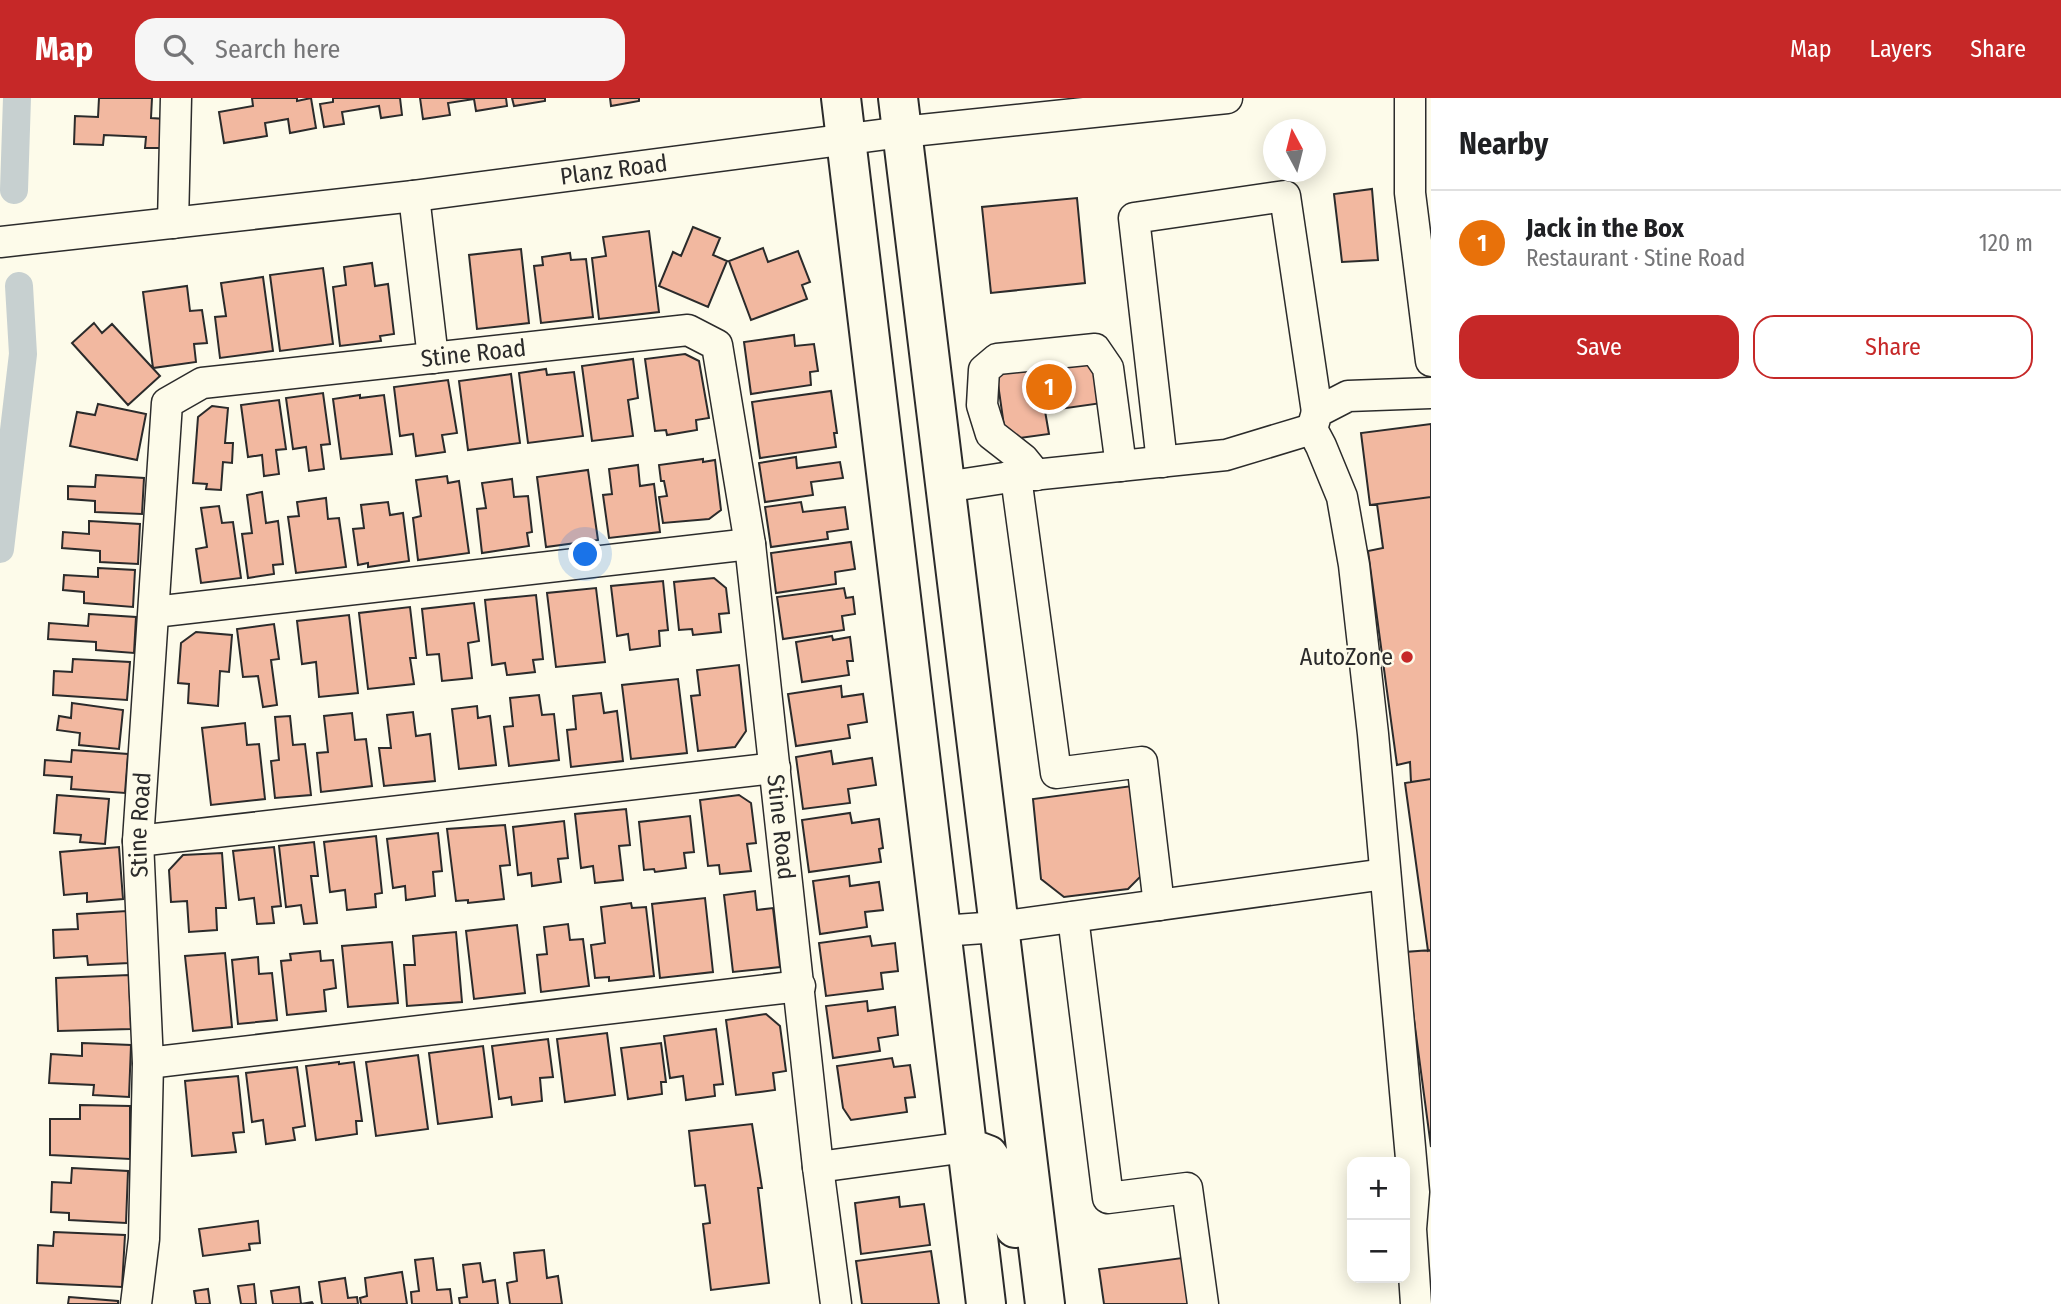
<!DOCTYPE html>
<meta charset="utf-8">
<style>
:root{--surface:#fff;--page:#f6f6f6;--text:#202124;--muted:#757577;--line:#e0e0e0;--accent:#c62828}
body{margin:0;font-family:"Fira Sans Condensed",sans-serif;background:var(--page);color:var(--text)}
.controls{position:absolute;right:21px;bottom:21px;display:grid;overflow:hidden;border-radius:14px;box-shadow:0 4px 18px #0003}
.controls button{width:63px;height:63px;display:grid;place-items:center;padding:0;border:0;border-bottom:2px solid var(--line);background:var(--surface);color:var(--text);font:35px sans-serif}
.compass{position:absolute;left:1263px;top:21px;width:63px;height:63px;border-radius:50%;background:var(--surface);box-shadow:0 4px 18px #0003;rotate:353deg}
.you{position:absolute;left:586px;top:457px;width:24px;height:24px;margin:-18px;border:5px solid #fff;border-radius:50%;background:#1a73e8;box-shadow:0 0 0 10px #1a73e833}
.badge{display:grid;place-items:center;width:46px;height:46px;border-radius:50%;background:var(--accent);color:#fff;font-size:23px;font-weight:700}
.pin{position:absolute;translate:-50% -50%;border:4px solid #fff;box-shadow:0 2px 7px #0006}
.list{margin:0;padding:0;list-style:none}
h2{display:flex;justify-content:space-between;align-items:center;height:91px;margin:0;padding:0 28px;font-size:30px}
h2 small{font-size:23px;font-weight:400;color:var(--muted)}
.list li{display:grid;grid-template-columns:46px 1fr auto;gap:21px;align-items:center;box-sizing:border-box;height:105px;padding:0 28px;border-top:2px solid var(--line)}
.list b{display:block;font-size:26px;white-space:nowrap}
.list p{margin:0;font-size:23px;white-space:nowrap;color:var(--muted)}
.list em{font-size:23px;font-style:normal;color:var(--muted)}
.actions{display:flex;gap:14px;padding:21px 28px}
.actions a{flex:1;padding:16px 0;border:2px solid var(--accent);border-radius:21px;text-align:center;font-size:24px;color:var(--accent)}
.actions .main{background:var(--accent);color:#fff}
.icon{flex:none;width:38px;height:38px;fill:none;stroke:currentColor;stroke-width:2;stroke-linecap:round;stroke-linejoin:round}
.map{position:relative;flex:none;width:1431px;height:1206px;overflow:hidden}
header{display:flex;align-items:center;gap:42px;box-sizing:border-box;height:98px;padding:0 35px;background:var(--accent);color:#fff}
header strong{font-size:33px}
nav{display:flex;gap:38px;margin-inline-start:auto;font-size:24px}
.search{width:490px;height:63px;background:var(--page);display:flex;align-items:center;gap:18px;box-sizing:border-box;padding:0 24px;border-radius:21px;color:var(--muted);font-size:26px}
main{display:flex}
aside{flex:1;background:var(--surface)}
.map>svg:first-child{display:block}
.lines{fill:none;stroke-linecap:round;stroke-linejoin:round}
.canal{stroke:#c7d0d0;stroke-width:28}
.building{fill:#f2b8a0;stroke:#2b2b2b;stroke-width:2}
.minor-casing{stroke:#2b2b2b;stroke-width:33}
.major-casing{stroke:#2b2b2b;stroke-width:42}
.minor{stroke:#fdfbea;stroke-width:30}
.major{stroke:#fdfbea;stroke-width:38}
.poi-dot{fill:#c62828;stroke:#fdfbea;stroke-width:2.5}
.labels{text-anchor:middle;dominant-baseline:central;stroke-width:5;stroke-linejoin:round;paint-order:stroke}
.street-label{font-size:24px;fill:#2b2b2b;stroke:#fdfbea}
.poi-label{font-size:24px;fill:#2b2b2b;stroke:#fdfbea;text-anchor:end}
</style>
<header>
<strong>Map</strong>
<div class="search"><svg class="icon" aria-label="search" viewBox="0 0 24 24"><circle cx="10" cy="10" r="6"/><path d="M15 15l6 6"/></svg>Search here</div>
<nav><a>Map</a><a>Layers</a><a>Share</a></nav>
</header>
<main>
<div class="map">
<svg width="1431" height="1206" viewBox="0 0 1431 1206">
<rect width="100%" height="100%" fill="#fdfbea"/>
<g class="lines">
<path class="canal" d="M14,92L17,0
M0,451L23,256L19,188"/>
</g>
<path class="building" d="M99,0H152L151,20L166,21L165,50H145L146,39L104,37L103,47L74,46L75,18L98,19Z
M252,0H297V3L311,0L316,30L290,35L288,21L265,25L267,38L224,45L219,14L253,8Z
M333,0H400L402,17L381,20L379,8L342,14L344,26L324,29L320,6L333,4Z
M420,0H506L507,8L476,13L474,1L448,5L450,17L423,21Z
M512,0H545V3L514,8Z
M610,0H639V3L611,8Z
M1372,91L1378,162L1342,164L1334,96Z
M1077,100L1085,185L991,195L982,109Z
M693,129L720,140L713,157L727,163L708,209L659,188L673,154L681,158Z
M649,133L659,214L599,221L592,160L606,158L603,139Z
M763,150L768,164L798,153L810,184L802,187L807,201L751,222L729,163Z
M521,151L529,225L477,231L469,157Z
M570,155L571,162L586,161L593,219L541,225L534,168L543,167L542,159Z
M372,165L375,188L388,186L394,236L380,238L381,243L340,248L333,189L346,187L344,169Z
M323,170L333,246L280,253L270,177Z
M263,179L273,253L220,260L215,219L226,218L221,185Z
M187,188L190,213L202,212L207,245L194,246L196,264L153,270L143,194Z
M94,225L102,235L112,226L160,278L128,307L72,245Z
M794,237L795,248L814,246L818,273L810,274L811,287L751,296L744,244Z
M685,256L699,263L709,320L696,322L697,332L667,337L666,332L655,333L645,261Z
M1095,258L1102,305L1045,313L1049,336L1006,342L996,272Z
M633,261L638,300L628,302L633,338L592,343L582,268Z
M546,271L547,277L574,274L583,338L528,345L519,275Z
M511,276L520,345L468,352L459,283Z
M448,282L457,335L442,337L445,354L416,358L413,336L400,338L394,289Z
M831,293L837,335H834L836,349L760,360L752,304Z
M323,295L330,346L321,347L324,371L309,373L306,349L293,351L286,300Z
M360,297V300L384,297L392,356L341,361L333,301Z
M279,302L286,351L276,352L279,376L264,378L262,357L248,359L241,307Z
M98,306L146,316L137,362L70,348L77,314L95,317Z
M212,308L228,310L225,345H233L232,365L223,364L221,392L206,391L207,386L193,385L198,319Z
M1431,326V399L1370,407L1361,335Z
M796,359L797,370L840,364L843,380L811,384L813,397L765,404L759,365Z
M703,361V364L715,362L721,412L709,421L663,425L659,399L667,398L664,383H661L659,367Z
M638,367L640,388L654,386L660,434L609,440L603,397L612,396L609,371Z
M588,372L598,442L546,449L537,379Z
M96,377L144,380L142,416L95,414V403L68,401V388L95,389Z
M447,378L448,385L459,383L469,455L418,462L413,420L421,418L416,382Z
M512,381L514,399L528,398L532,434L527,435L529,448L482,455L477,411L486,410L482,385Z
M262,394L266,425L278,423L283,466L273,467L274,476L248,480L242,436L252,435L247,397Z
M1431,399V681L1411,684L1410,664L1397,667L1368,453L1383,450L1377,406Z
M326,400L328,421L339,420L346,469L296,475L288,419L299,418L297,404Z
M388,404L390,417L403,415L409,463L368,469V465L358,467L353,431L364,430L361,407Z
M801,404L803,414L845,409L848,431L827,434L828,441L771,449L765,409Z
M219,408L222,425L233,424L241,480L201,485L196,451L207,449L201,410Z
M89,423L140,426L138,466L100,464V453L62,450L63,434L89,436Z
M851,444L855,471L835,474L836,486L776,495L771,455Z
M98,470L135,472L133,509L84,505V494L63,492L64,477L98,479Z
M714,480L726,490L729,515L719,516L721,534L693,537L692,531L679,532L674,484Z
M663,483L668,532L659,533L660,548L630,552L628,536L617,538L611,488Z
M596,490L605,564L556,569L547,495Z
M844,490L846,500L853,499L855,516L842,518L844,532L783,541L777,499Z
M536,497L543,561L533,562L535,574L507,577L505,565L492,567L485,502Z
M474,505L479,543L468,545L472,580L442,583L439,556L427,557L422,511Z
M410,509L416,560H410L414,586L368,591L359,515Z
M89,516L136,519L134,555L96,552V544L48,541L49,525L88,528Z
M349,517L358,595L319,599L316,564L302,566L297,523Z
M274,526L279,561L271,562L277,607L263,609L258,578L243,579L237,531Z
M196,534L232,537L229,574L220,573L218,608L188,605L189,586L178,585L181,545Z
M832,538L833,542L850,539L853,563H847L849,577L802,584L796,544Z
M73,561L130,564L127,602L53,597L54,573L72,574Z
M739,567L746,633L735,649L698,653L691,598L700,597L697,572Z
M678,581L687,655L631,661L622,587Z
M841,588L842,599L863,596L867,624L848,627L850,640L796,648L788,596Z
M601,595L604,615L617,613L623,663L571,669L567,632L576,631L573,598Z
M539,597L542,617L554,616L559,662L509,668L504,629L513,628L510,600Z
M72,605L123,612L119,651L79,647L80,635L57,632L59,618L71,620Z
M477,608L478,620L490,618L496,667L459,671L452,611Z
M413,614L416,638L430,636L435,683L384,688L379,650H391L387,617Z
M352,615L355,642L366,641L372,688L321,694L317,655L328,654L324,618Z
M290,618L293,647L305,646L311,697L275,700L271,663L279,662L275,619Z
M245,625L247,647L259,646L265,701L211,707L202,630Z
M72,652L128,656L125,695L71,691L72,679L44,677L45,662L71,664Z
M831,653L833,666L872,660L876,687L848,691L850,705L803,711L796,659Z
M1431,681V852L1428,853L1405,685Z
M1132,688L1144,775L1128,791L1064,799L1041,781L1033,701Z
M57,697L109,701L105,746L80,744L81,737L54,735Z
M739,697L751,705L756,745L747,746L751,773L720,776L719,767L708,768L700,702Z
M626,711L630,747L619,748L623,782L595,785L593,768L581,770L575,716Z
M850,715L852,725L879,721L883,750L879,751L881,764L809,774L802,722Z
M690,718L694,754L684,755L686,770L655,774L654,771L644,772L639,724Z
M564,723L568,760L558,761L561,784L532,788L531,775L518,777L513,729Z
M505,727L510,767L500,768L504,801L468,805V802L456,803L447,731Z
M438,735L442,773L433,774L435,798L406,802L405,788L393,790L387,741Z
M376,738L382,795L375,796L376,809L347,812L345,792L330,794L324,744Z
M314,744L318,778H311L317,825L304,826L301,807L286,809L279,748Z
M119,749L123,801L87,804V795L64,797L60,754Z
M274,749L281,808L272,809L274,825L257,826L254,800L239,802L233,753Z
M222,755L226,810H216L217,832L189,834L187,803L171,804L169,772L183,757Z
M849,778L850,788L879,784L883,812L865,814L867,829L820,836L813,783Z
M755,793L757,812L773,810L780,869L733,874L724,797Z
M705,800L713,874L660,880L652,806Z
M631,805L632,810L646,809L654,878L609,883V879L595,880L591,847L605,845L601,809Z
M127,813L129,865L88,867L87,858L54,860L53,832L78,831L77,816Z
M568,826L570,842L583,841L589,888L541,894L537,857L547,856L544,829Z
M517,827L525,895L474,901L466,833Z
M456,834L462,904L407,908L404,867H415L413,838Z
M870,838L872,848L895,845L898,873L881,875L883,891L826,898L819,845Z
M392,844L398,905L348,909L342,848Z
M1431,852V1049L1405,854Z
M320,853L321,863L333,862L336,890L324,892L326,913L287,917L281,863L291,862L290,856Z
M225,855L232,929L193,933L185,858Z
M258,859L259,876L272,875L277,922L238,926L232,862Z
M129,877L131,931L58,933L56,880Z
M867,903L868,913L895,909L898,937L878,940L880,953L833,960L826,908Z
M766,916L780,928L786,973L773,975L775,992L736,997L726,922Z
M716,931L723,986L714,987L715,998L686,1002L683,978L670,980L664,938Z
M607,935L615,997L565,1004L557,941Z
M548,941L553,979L540,980L542,1003L512,1007L511,999L499,1001L492,948Z
M82,945L131,947L129,999L93,997L94,987L49,985L51,956L82,958Z
M661,945L666,984H661L662,996L628,1001L621,950Z
M483,948L492,1019L438,1026L429,955Z
M418,957L428,1031L376,1038L366,964Z
M892,960L894,969L910,967L915,999L905,1000L907,1014L851,1022L843,1010L837,968Z
M339,964V966L354,964L362,1023H356L357,1036L316,1042L306,968Z
M297,969L305,1028L293,1030L295,1042L266,1046L263,1022L252,1024L246,975Z
M238,978L244,1034L233,1035L236,1054L192,1058L185,983Z
M80,1007L130,1008V1061L50,1057V1021H80Z
M752,1026L762,1090H758L769,1185L711,1192L703,1126L710,1125L705,1087L695,1088L689,1033Z
M72,1070L128,1073L126,1125L69,1122V1115L51,1114L52,1084L71,1085Z
M899,1099L900,1109L924,1106L930,1147L861,1156L855,1105Z
M258,1123L260,1145L249,1146L250,1152L203,1158L199,1131Z
M54,1134L125,1137L122,1189L37,1185L38,1147L53,1148Z
M544,1152L547,1180L558,1178L562,1206H510L507,1185L517,1183L514,1155Z
M931,1153L939,1206H862L856,1163Z
M433,1160L437,1192L450,1191L452,1206H412L411,1194L419,1193L415,1162Z
M1182,1160L1188,1206H1104L1099,1171Z
M480,1165L483,1184L495,1182L498,1206H460L459,1200L467,1199L463,1167Z
M402,1174L407,1206H361L360,1200L367,1198L365,1180Z
M345,1180L348,1200L357,1199L358,1206H322L319,1184Z
M254,1186L256,1206H241L238,1188Z
M299,1189L301,1206L312,1204L313,1206H273L271,1193Z
M208,1191L210,1206H196L194,1193Z
M69,1199L118,1203V1206H68Z"/>
<g class="lines">
<defs>
<g id="minor">
<path d="M1410,0V95L1431,263"/>
<path d="M414,98L433,260"/>
<path d="M173,125L176,0"/>
<path id="s1" d="M0,144L414,98L902,34L1227,0"/>
<path d="M1162,364L1134,120L1285,98L1317,314"/>
<path d="M1036,377L1023,361L991,336L982,307L984,272L997,261L1095,251L1108,270L1121,368"/>
<path d="M1016,379L1056,675L1142,664L1159,807"/>
<path d="M945,389L1004,380L1226,357L1312,331"/>
<path d="M154,514L750,446"/>
<path d="M138,743L775,670"/>
<path d="M1073,819L1108,1100L1187,1090L1203,1206"/>
<path d="M941,833L998,829L1385,776"/>
<path d="M148,965L800,888"/>
<path d="M818,1069L967,1049"/>
<path id="s2" d="M136,1206L144,1141L148,965L138,743L167,305L202,285L688,232L717,247L750,446L818,1069L836,1206"/>
<path d="M1416,1206L1411,1131L1414,1094L1373,636L1354,467L1342,399L1321,348L1312,331L1317,314L1348,298L1431,295"/>
</g>
<path id="major" d="M841,0L986,1206
M898,0L1045,1206
M967,1049L988,1057L999,1073L1015,1130"/>
</defs>
<use href="#minor" class="minor-casing"/>
<use href="#major" class="major-casing"/>
<use href="#minor" class="minor"/>
<use href="#major" class="major"/>
</g>
<circle class="poi-dot" cx="1407" cy="559" r="7"/>
<g class="labels">
<g class="street-label">
<text stroke="none"><textPath href="#s1" startOffset="618">Planz Road</textPath></text>
<text stroke="none"><textPath href="#s2" startOffset="1216">Stine Road</textPath></text>
<text stroke="none"><textPath href="#s2" startOffset="480">Stine Road</textPath></text>
<text stroke="none"><textPath href="#s2" startOffset="1951">Stine Road</textPath></text>
</g>
<g class="poi-label">
<text x="1393" y="559">AutoZone</text>
</g>
</g>
</svg>
<div class="controls">
<button>+</button>
<button>−</button>
</div>
<svg class="compass" viewBox="-18 -18 36 36"><path d="M0-13l5 13h-10z" fill="#e53935"/><path d="M0 13l5-13h-10z" fill="#757577"/></svg>
<div class="you"></div>
<div class="pin badge" style="left:1049px;top:289px;background:#e8710a">1</div>
</div>
<aside>
<h2>Nearby<small></small></h2>
<ul class="list">
<li><span class="badge" style="background:#e8710a">1</span><div><b>Jack in the Box</b><p>Restaurant · Stine Road</p></div><em>120 m</em></li>
</ul>
<div class="actions"><a class="main">Save</a><a>Share</a></div>
</aside>
</main>
